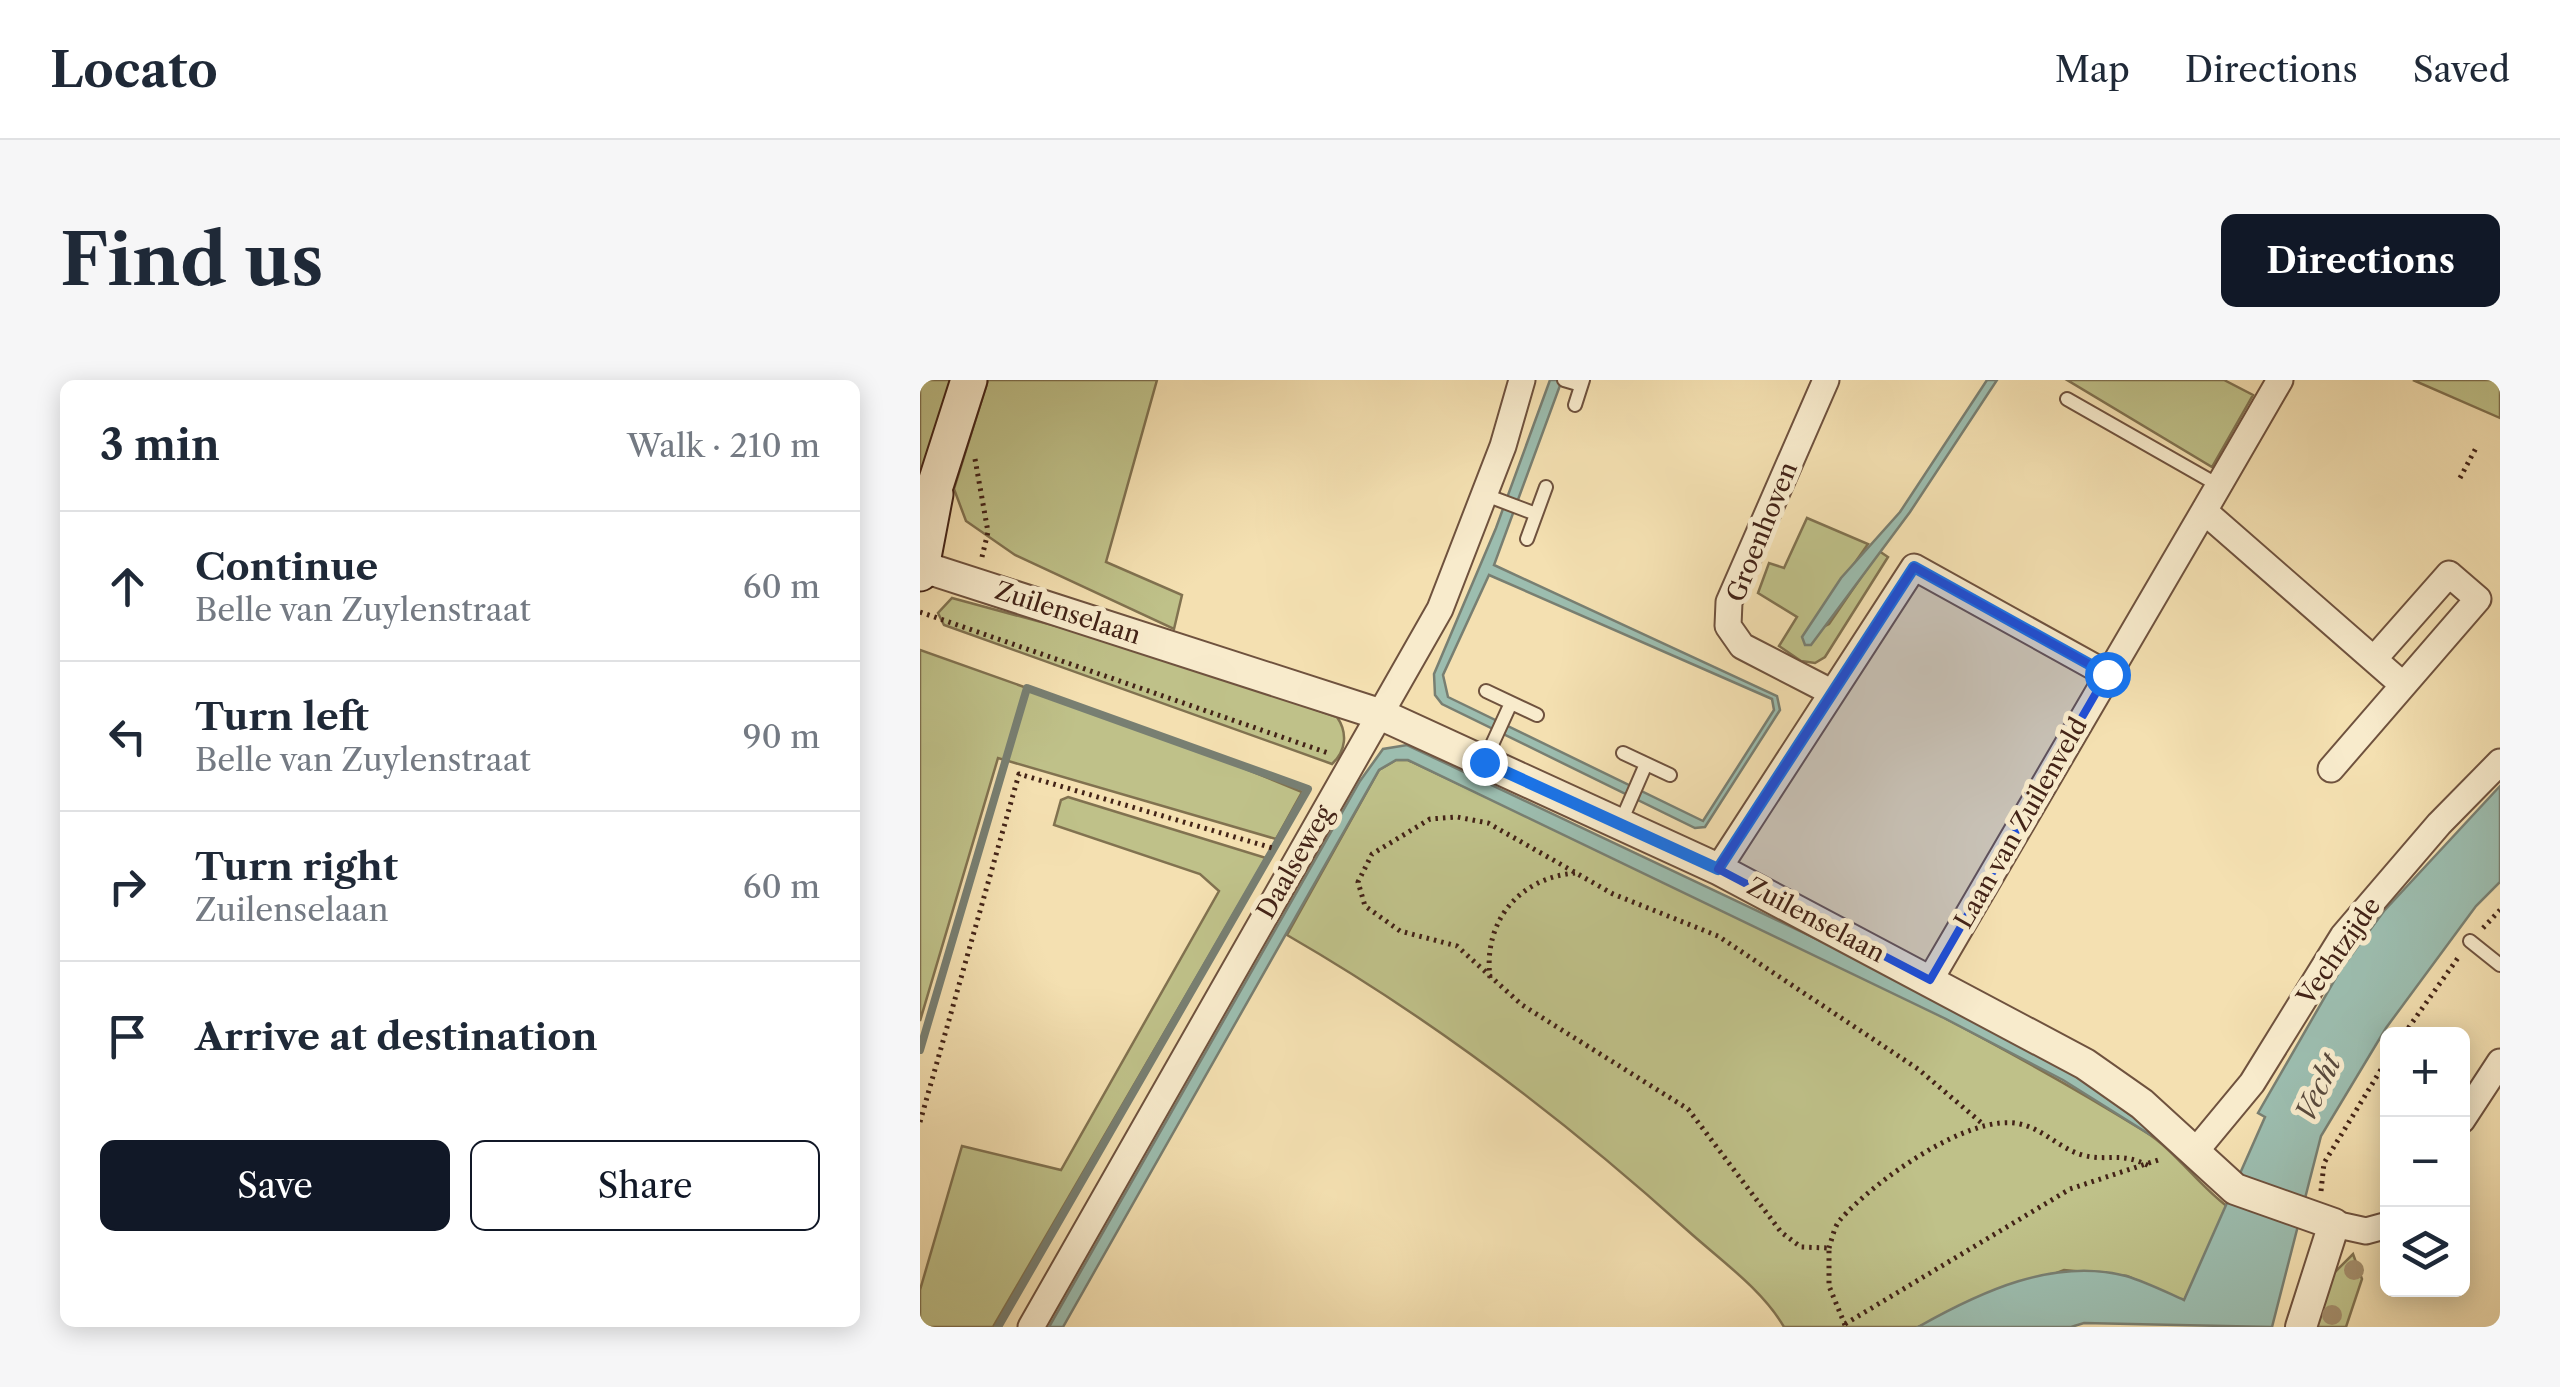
<!DOCTYPE html>
<meta charset="utf-8">
<style>
:root{--surface:#fff;--page:#f6f6f7;--text:#1f2937;--muted:#747a83;--line:#e0e1e3;--accent:#111827}
body{margin:0;font-family:"Libre Caslon Text",serif;background:var(--page);color:var(--text)}
.controls{position:absolute;right:30px;bottom:30px;display:grid;overflow:hidden;border-radius:15px;box-shadow:0 5px 25px #0003}
.controls button{width:90px;height:90px;display:grid;place-items:center;padding:0;border:0;border-bottom:2px solid var(--line);background:var(--surface);color:var(--text);font:50px sans-serif}
.stop{position:absolute;width:30px;height:30px;margin:-22px;border:8px solid #1a73e8;border-radius:50%;background:#fff}
.stop.end{background:#1a73e8;border-color:#fff;box-shadow:0 2px 10px #0008}
.list{margin:0;padding:0;list-style:none}
h2{display:flex;justify-content:space-between;align-items:center;height:130px;margin:0;padding:0 40px;font-size:42px}
h2 small{font-size:32px;font-weight:400;color:var(--muted)}
.list li{display:grid;grid-template-columns:65px 1fr auto;gap:30px;align-items:center;box-sizing:border-box;height:150px;padding:0 40px;border-top:2px solid var(--line)}
.list b{display:block;font-size:38px;white-space:nowrap}
.list p{margin:0;font-size:32px;white-space:nowrap;color:var(--muted)}
.list em{font-size:32px;font-style:normal;color:var(--muted)}
.actions{display:flex;gap:20px;padding:30px 40px}
.actions a{flex:1;padding:22px 0;border:2px solid var(--accent);border-radius:15px;text-align:center;font-size:35px;color:var(--accent)}
.actions .main{background:var(--accent);color:#fff}
.icon{flex:none;width:55px;height:55px;fill:none;stroke:currentColor;stroke-width:2;stroke-linecap:round;stroke-linejoin:round}
.map{position:relative;flex:none;width:1580px;height:947px;overflow:hidden;border-radius:15px}
header{display:flex;align-items:center;gap:60px;box-sizing:border-box;height:140px;padding:0 50px;background:var(--surface);border-bottom:2px solid var(--line)}
header strong{font-size:48px}
nav{display:flex;gap:55px;margin-inline-start:auto;font-size:35px}
.intro{display:flex;align-items:center;justify-content:space-between;box-sizing:border-box;height:240px;padding:0 60px}
h1{margin:0;font-size:70px}
.button{padding:25px 45px;border-radius:15px;background:var(--accent);color:#fff;font-size:35px;font-weight:700}
main{display:flex;gap:60px;padding:0 60px}
aside{flex:1;background:var(--surface);border-radius:15px;box-shadow:0 5px 25px #0003}
.map>svg:first-child{display:block}
.green{fill:#bfc189;stroke:#817250;stroke-width:2.5}
.water{fill:#9cbdaf;stroke:#787f72;stroke-width:2.5;fill-rule:evenodd}
.lines{fill:none;stroke-linecap:round;stroke-linejoin:round}
.stream{stroke:#787f72;stroke-width:8}
.service-casing{stroke:#6f523e;stroke-width:16}
.minor-casing{stroke:#6f523e;stroke-width:29}
.tertiary-casing{stroke:#6f523e;stroke-width:34}
.secondary-casing{stroke:#432317;stroke-width:39}
.path{stroke:#432317;stroke-width:5;stroke-dasharray:2.5 5;stroke-linecap:butt}
.service{stroke:#f8ebcc;stroke-width:12}
.minor{stroke:#f8ebcc;stroke-width:25}
.tertiary{stroke:#f8ebcc;stroke-width:30}
.secondary{stroke:#f8ebcc;stroke-width:35}
.tree{fill:#a48e6c}
.route{stroke:#1a73e8;stroke-width:12}
.marked{fill:#1d4ed8;fill-opacity:0.2;stroke:#1d4ed8;stroke-width:8;stroke-linejoin:round}
.labels{text-anchor:middle;dominant-baseline:central;stroke-width:10;stroke-linejoin:round;paint-order:stroke}
.street-label{font-size:25px;fill:#432317;stroke:#f8ebcc}
.water-label{font-size:28px;font-style:italic;fill:#594a3d;stroke:#f8ebcc}
</style>
<header>
<strong>Locato</strong>
<nav><a>Map</a><a>Directions</a><a>Saved</a></nav>
</header>
<div class="intro"><h1>Find us</h1><a class="button">Directions</a></div>
<main>
<aside>
<h2>3 min<small>Walk · 210 m</small></h2>
<ul class="list">
<li><svg class="icon" aria-label="ahead" viewBox="0 0 24 24"><path d="M12 20V5M6 11l6-6 6 6"/></svg><div><b>Continue</b><p>Belle van Zuylenstraat</p></div><em>60 m</em></li>
<li><svg class="icon" aria-label="left" viewBox="0 0 24 24"><path d="M17 20v-9H6M10 6l-5 5 5 5"/></svg><div><b>Turn left</b><p>Belle van Zuylenstraat</p></div><em>90 m</em></li>
<li><svg class="icon" aria-label="right" viewBox="0 0 24 24"><path d="M7 20v-9h11M14 6l5 5-5 5"/></svg><div><b>Turn right</b><p>Zuilenselaan</p></div><em>60 m</em></li>
<li><svg class="icon" aria-label="arrive" viewBox="0 0 24 24"><path d="M6 21V4h12l-3 4 3 4H6"/></svg><div><b>Arrive at destination</b></div></li>
</ul>
<div class="actions"><a class="main">Save</a><a>Share</a></div>
</aside>
<div class="map">
<svg width="1580" height="947" viewBox="0 0 1580 947">
<rect width="100%" height="100%" fill="#f4e0b1"/>
<filter id="stains"><feTurbulence type="fractalNoise" baseFrequency=".002" numOctaves="4"/><feColorMatrix values="0 0 0 0 .2 0 0 0 0 .09 0 0 0 0 .02 0 0 0 .5 -.17"/></filter>
<radialGradient id="worn" r=".72"><stop offset=".6" stop-color="#630" stop-opacity="0"/><stop offset="1" stop-color="#630" stop-opacity=".3"/></radialGradient>
<path class="green" d="M1,0H37L0,95V4Z
M68,0H237L186,182L262,215L254,249L95,175L46,141L34,109Z
M1147,0H1304L1333,15L1292,87Z
M1493,0H1580V38Z
M887,138L948,164L883,257L909,244L959,171L968,177L905,277L895,283L881,281L859,266L877,237L838,213L849,183L864,188Z
M32,218L228,271L417,337C428,353 426,371 412,384L24,245L18,233Z
M0,270L262,363L382,412L356,459L78,378L0,641Z
M476,380H488C735,498 991,607 1224,751C1255,770 1278,805 1308,827L1264,921L1207,896L1144,890L998,947H864C842,909 799,879 767,850C643,738 511,638 367,555L459,390Z
M148,417L346,478L73,947H0V910L42,766L141,790L299,511L280,494L134,445L141,420Z
M1433,874L1442,899L1426,947H1393L1411,896Z"/>
<path class="water" d="M630,0H642L574,185L857,316L860,330L785,447L775,448L522,324L515,315L514,294L576,148ZM569,195L852,319L854,330L783,441L528,317L523,295Z
M1067,0H1077L990,132L891,265H885L882,257L921,198L980,132Z
M487,365L1019,617L1155,693L1228,748L1229,754L1143,700L1022,637L488,380H476L459,390L143,947H129L440,401L463,369Z
M1580,406V502L1556,526L1466,648L1401,756L1352,947L1164,943L1151,947H998C1060,912 1134,877 1206,896C1226,902 1246,912 1264,920L1345,737L1338,733L1421,589L1464,531Z"/>
<g class="lines">
<path class="stream" d="M0,670L107,308L388,409L78,947"/>
<defs>
<path id="service" d="M644,0L661,5
M1147,19L1298,105
M655,25L663,0
M563,114L616,134
M607,159L626,107
M566,311L617,335
M703,373L750,395
M565,380L591,323
M700,444L726,384
M1550,561L1580,585"/>
<path id="minor" d="M906,0L809,222L808,246L822,266L911,312
M1284,131L1360,0
M1411,389L1558,219L1529,194L1454,279
M798,489L994,187L1187,294
M1010,600L1284,131L1483,305
M1542,740L1580,682
M1274,773L1332,703L1423,556L1519,444L1580,382
M1414,844L1446,851L1468,845
M111,947L520,229L583,66L602,0"/>
<path id="tertiary" d="M0,186L462,335L798,489L1165,684L1222,724L1315,809L1414,844L1381,947"/>
<path id="secondary" d="M0,137L16,103L49,0
M0,193L15,114"/>
</defs>
<use href="#service" class="service-casing"/>
<use href="#minor" class="minor-casing"/>
<use href="#tertiary" class="tertiary-casing"/>
<use href="#secondary" class="secondary-casing"/>
<path class="path" d="M55,79L68,152L62,177
M1540,98L1557,66
M0,232L408,373
M1563,548L1580,530
M570,598C563,541 599,498 655,493
M1484,654L1540,575
M0,742L99,394L356,469
M1401,811L1404,783L1468,678
M909,868C912,859 914,847 920,840C952,803 1049,732 1100,744C1123,749 1139,768 1162,775C1188,782 1201,771 1229,786
M925,944L1150,809L1241,779
M925,945L909,906V868L881,867L861,852L768,729L602,625L537,566L480,551L445,526L438,502L452,474L510,439L537,437L568,443L693,514L798,556L998,689L1064,745"/>
<use href="#service" class="service"/>
<use href="#minor" class="minor"/>
<use href="#tertiary" class="tertiary"/>
<use href="#secondary" class="secondary"/>
</g>
<g class="tree">
<circle cx="1434" cy="890" r="10"/>
<circle cx="1412" cy="935" r="10"/>
</g>
<g class="lines">
<path class="route" d="M564,382L798,489L994,187L1187,294"/>
</g>
<path class="marked" d="M994,187L1187,294L1010,600L798,489Z"/>
<g class="labels">
<g class="street-label">
<text transform="translate(842 152) rotate(-68)">Groenhoven</text>
<text transform="translate(148 233) rotate(18)">Zuilenselaan</text>
<text transform="translate(1101 443) rotate(-60)">Laan van Zuilenveld</text>
<text transform="translate(375 482) rotate(-60)">Daalseweg</text>
<text transform="translate(896 540) rotate(28)">Zuilenselaan</text>
<text transform="translate(1419 571) rotate(-55)">Vechtzijde</text>
</g>
<g class="water-label">
<text transform="translate(1398 708) rotate(-65)">Vecht</text>
</g>
</g>
<rect width="100%" height="100%" filter="url(#stains)"/>
<rect width="100%" height="100%" fill="url(#worn)"/>
</svg>
<div class="controls">
<button>+</button>
<button>−</button>
<button><svg class="icon" aria-label="layers" viewBox="0 0 24 24"><path d="M12 4l9 5-9 5-9-5zM3 14l9 5 9-5"/></svg></button>
</div>
<div class="stop" style="left:1187px;top:294px"></div>
<div class="stop end" style="left:564px;top:382px"></div>
</div>
</main>
